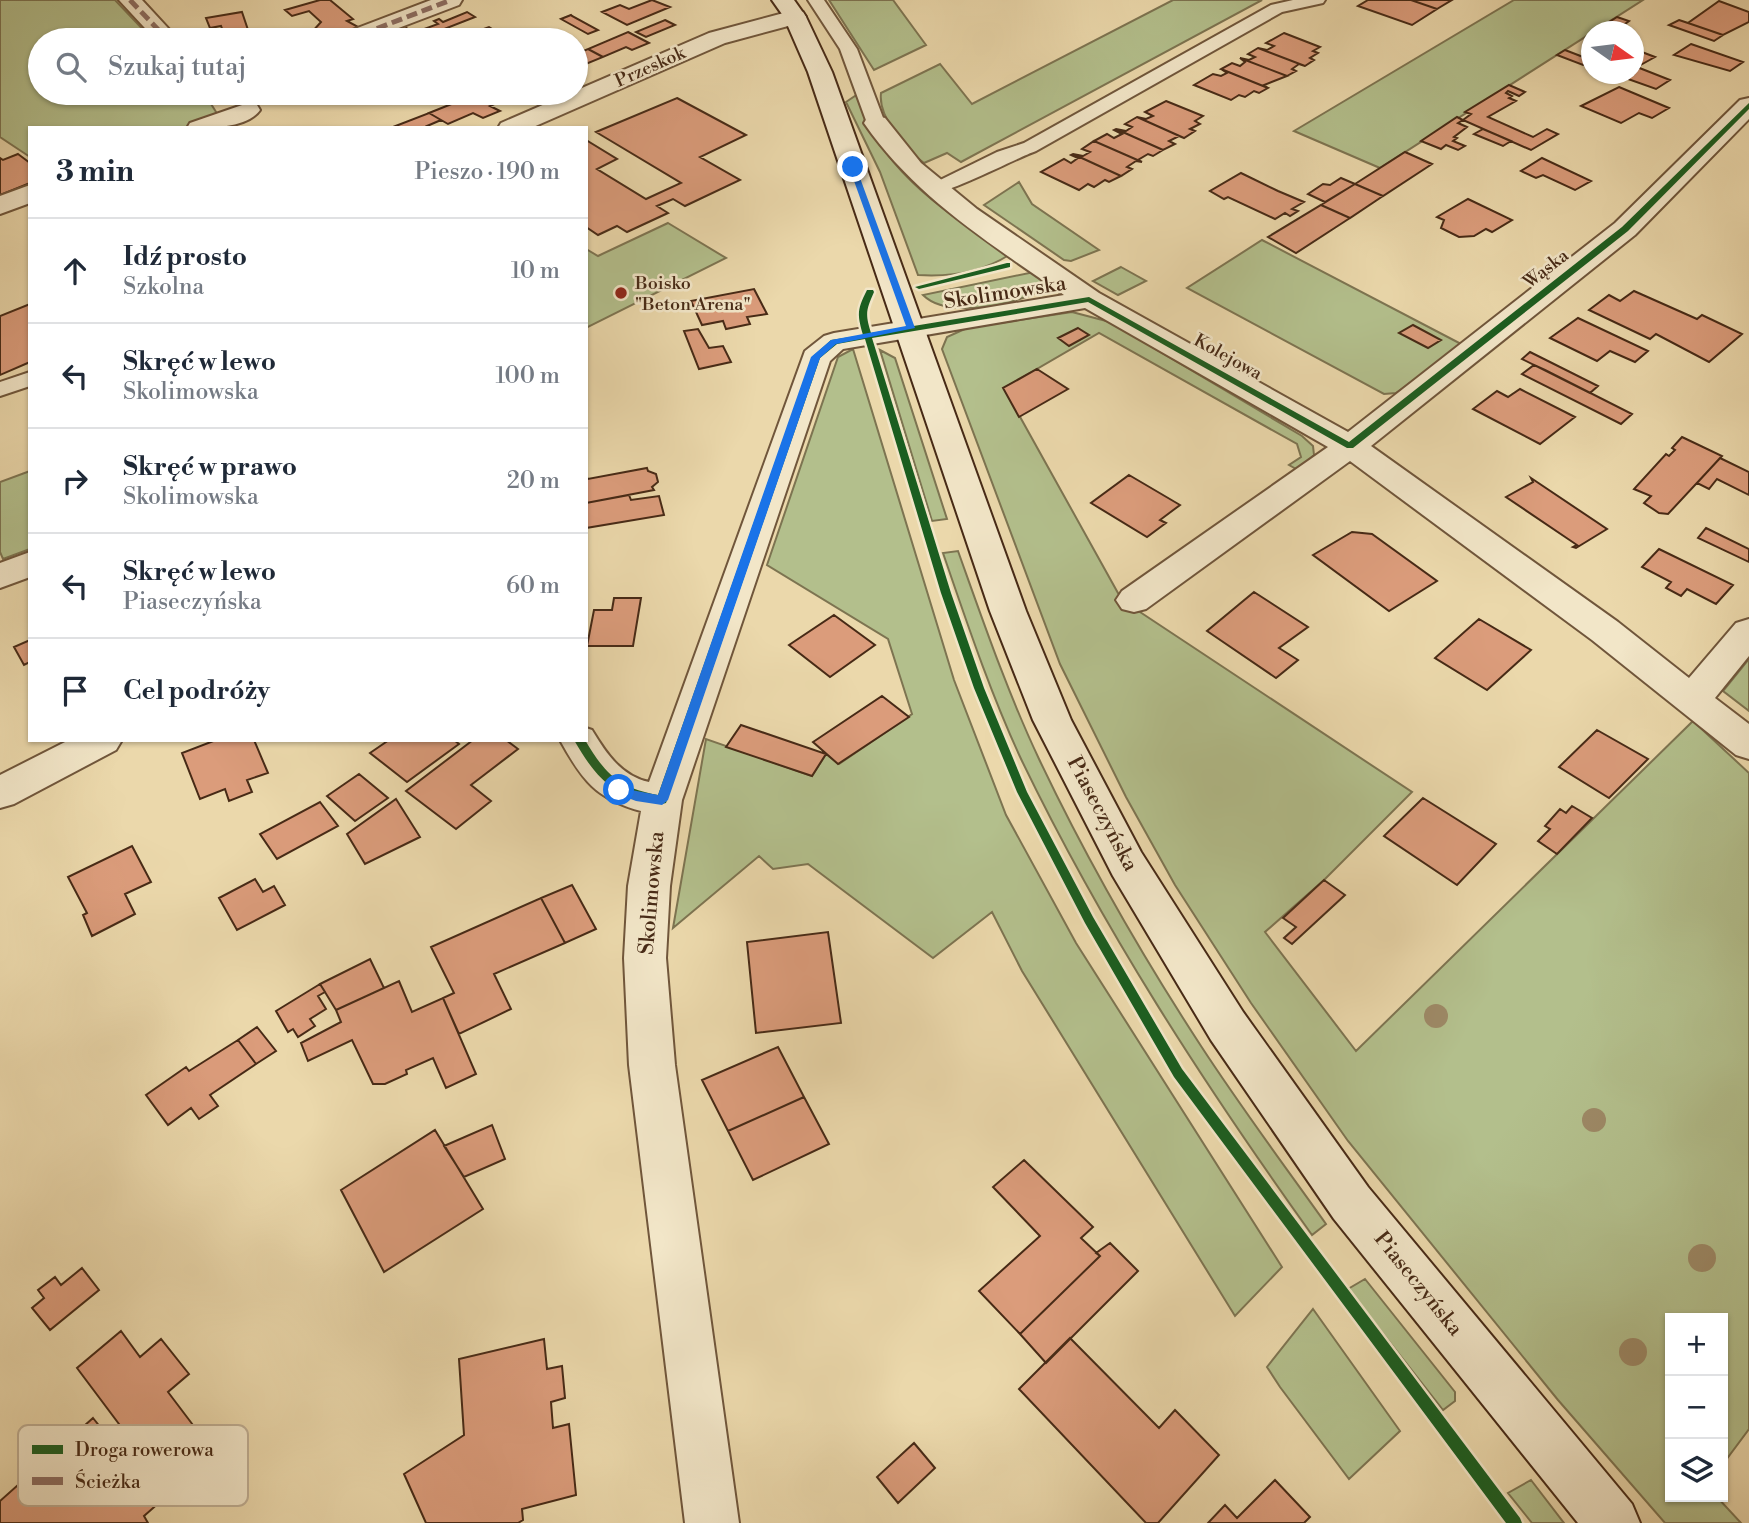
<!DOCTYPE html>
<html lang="pl">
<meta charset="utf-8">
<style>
:root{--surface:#fff;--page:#f2f2f3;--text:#1f2937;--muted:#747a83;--line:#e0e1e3}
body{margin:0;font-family:"Libre Bodoni",serif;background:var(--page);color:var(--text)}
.controls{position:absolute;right:21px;bottom:21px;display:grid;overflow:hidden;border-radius:0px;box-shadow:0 2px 5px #0004}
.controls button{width:63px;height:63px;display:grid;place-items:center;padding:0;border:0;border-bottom:2px solid var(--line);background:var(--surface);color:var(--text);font:35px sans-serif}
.compass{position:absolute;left:1581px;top:21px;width:63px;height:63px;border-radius:50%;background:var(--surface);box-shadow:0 2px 5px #0004;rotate:104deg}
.stop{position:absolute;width:21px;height:21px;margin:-16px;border:5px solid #1a73e8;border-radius:50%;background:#fff}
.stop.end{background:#1a73e8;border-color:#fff;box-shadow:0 2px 7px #0008}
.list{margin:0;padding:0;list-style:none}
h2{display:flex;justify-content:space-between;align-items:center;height:91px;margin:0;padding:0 28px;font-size:30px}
h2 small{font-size:23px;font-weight:400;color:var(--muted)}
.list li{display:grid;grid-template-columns:46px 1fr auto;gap:21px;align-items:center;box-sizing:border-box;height:105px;padding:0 28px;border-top:2px solid var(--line)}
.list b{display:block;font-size:26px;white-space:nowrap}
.list p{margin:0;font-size:23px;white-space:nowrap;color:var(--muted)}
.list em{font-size:23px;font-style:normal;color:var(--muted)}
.icon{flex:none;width:38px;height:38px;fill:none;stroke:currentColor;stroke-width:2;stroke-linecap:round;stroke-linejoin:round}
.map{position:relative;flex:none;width:1749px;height:1523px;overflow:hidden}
.search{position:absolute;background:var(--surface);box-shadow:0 2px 5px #0004;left:28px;top:28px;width:560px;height:77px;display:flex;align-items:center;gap:18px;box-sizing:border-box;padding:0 24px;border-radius:38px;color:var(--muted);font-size:26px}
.panel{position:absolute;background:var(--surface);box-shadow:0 2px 5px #0004;left:28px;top:126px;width:560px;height:616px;border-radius:0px}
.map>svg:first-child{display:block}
.green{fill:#b3bf8c;stroke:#7d7451;stroke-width:2}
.building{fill:#db9c7b;stroke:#472a16;stroke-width:2}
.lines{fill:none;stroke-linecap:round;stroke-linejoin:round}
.lane-casing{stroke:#70563b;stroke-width:4}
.street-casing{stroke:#70563b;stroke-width:4}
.secondary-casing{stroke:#472a16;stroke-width:4}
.lane{fill:#f2e6c8;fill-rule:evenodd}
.street{fill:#f2e6c8;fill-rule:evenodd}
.secondary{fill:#f2e6c8;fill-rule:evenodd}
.quiet{stroke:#8d6e63;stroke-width:5;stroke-dasharray:11 5;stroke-linecap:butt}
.cycleway-casing{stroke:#f2e6c8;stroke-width:5}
.cycleway{fill:#1b5e20;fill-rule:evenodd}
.tree{fill:#9d8966}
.route{fill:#1a73e8}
.poi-dot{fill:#8f2418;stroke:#f2e6c8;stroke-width:2.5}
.labels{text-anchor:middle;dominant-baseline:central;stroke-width:5;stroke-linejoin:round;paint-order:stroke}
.far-street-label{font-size:18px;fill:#472a16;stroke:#f2e6c8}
.far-poi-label{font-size:18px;fill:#472a16;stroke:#f2e6c8;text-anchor:start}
.street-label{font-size:21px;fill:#472a16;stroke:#f2e6c8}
.key{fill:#f2e6c8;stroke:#bfae93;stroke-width:2}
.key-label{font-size:19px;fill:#472a16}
</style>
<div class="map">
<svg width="1749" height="1523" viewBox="0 0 1749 1523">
<rect width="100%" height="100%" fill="#ebd8ab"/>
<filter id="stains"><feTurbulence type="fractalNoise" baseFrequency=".00286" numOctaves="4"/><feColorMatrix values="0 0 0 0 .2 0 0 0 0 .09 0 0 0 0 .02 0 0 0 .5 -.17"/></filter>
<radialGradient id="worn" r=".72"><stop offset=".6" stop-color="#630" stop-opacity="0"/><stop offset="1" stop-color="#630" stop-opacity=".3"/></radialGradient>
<path class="green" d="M0,0H115L153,40H40V93H204L218,115L185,128H30V157L0,137Z
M829,0H893L926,45L874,70Z
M1173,0H1262L961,162L947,153L924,163C905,149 878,117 881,93L940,64L972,104Z
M1514,0H1643L1380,168L1294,131Z
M858,94C876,169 949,214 1009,255C982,272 949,277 918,275L880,172L846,102Z
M1019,182L1032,204L1099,250L1071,261L1064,260L984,205Z
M668,223L726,258L586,328V249L598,256Z
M1262,240L1463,345L1396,393L1384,394L1187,288Z
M1121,267L1146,281L1118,295L1093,281Z
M1034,272L1041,277L1042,285L1038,292C1010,305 947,319 923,295Z
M1072,312L1110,322L1302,436L1313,446L1314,455L1298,470L1289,465L1301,457L1297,444L1099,333L1004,388L1118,593L1140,612L1412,792L1324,880L1265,932L1356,1051L1693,721L1749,773V1429L1723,1464V1318H1670V1497H1717L1741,1523H1665L1558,1400L1348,1141L1251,1003L1175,885L1126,797L1060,664L942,349L947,337L967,328Z
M853,349L954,680L1006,815L1076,943L1282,1267L1235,1316L1022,971L992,912L933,958L808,864L773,869L759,856L673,928L706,739L812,776L826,754L839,764L912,714L888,639L767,565L838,357Z
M880,350L895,358L947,519L932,521Z
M30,471V549L3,559L0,552V482Z
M958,551C983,621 1007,691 1039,759C1086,858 1141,954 1201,1046C1240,1106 1284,1165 1326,1224L1312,1235C1204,1084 1103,929 1022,761C991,695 967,623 943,553Z
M1749,659V711L1723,691Z
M1365,1279L1455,1392V1401L1443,1410L1348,1289Z
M1313,1309L1400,1431L1349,1479L1280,1387L1267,1367Z
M1531,1480L1564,1523H1532L1508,1493Z"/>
<path class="building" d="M320,0H330L353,19L347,21L360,28L327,40L300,38L314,33L312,32L321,22L309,11L292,16L285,10Z
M652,0L670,7L627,25L602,12L620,5L629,9Z
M1368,0H1411L1437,9L1412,25L1358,6Z
M1411,0H1452L1437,9Z
M1719,1L1749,12V22L1723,35L1688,23Z
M242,12L250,36L211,40L209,36L224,34L221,26L210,28L206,18Z
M467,12L475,17L424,37L416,32L438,24L434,21L439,19L443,22Z
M571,15L572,16L598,30L588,34L561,19Z
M1617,17L1629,21L1614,32L1595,31Z
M665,20L675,25L646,37L636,32Z
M1679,20L1688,23L1723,35L1714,41L1669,25Z
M489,27L510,40L458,38Z
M406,28L428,40H399L405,38L395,32Z
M558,32L571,40H536Z
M628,32L649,43L632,50L626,47L603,57L588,49Z
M1284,33L1320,47L1313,51L1318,53L1310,58L1314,60L1305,66L1258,48L1267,50L1274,46L1266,43Z
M1691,44L1743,62L1730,71L1674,55Z
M1258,48L1305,66L1299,64L1292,69L1296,71L1287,76L1240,58L1249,60L1255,57L1248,54Z
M588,49L603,57L576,68V54Z
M1634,49L1655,57L1637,67L1670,80L1656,89L1614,74H1634Z
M1565,50L1591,60L1583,65L1557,55Z
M1240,58L1287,76L1264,85L1268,88L1221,69L1232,63L1240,66L1245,62Z
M1221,69L1268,88L1259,93L1254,91L1245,97L1239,95L1231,100L1194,85L1213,74L1221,76L1227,73Z
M1509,85L1525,92L1519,96L1508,91L1506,93L1512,96L1509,98L1516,101L1488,117L1533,137L1547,129L1558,134L1531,150L1463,120L1471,114L1465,112Z
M1619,87L1669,108L1652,118L1639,113L1621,123L1581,106Z
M416,93H457L433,103Z
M479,93H498L508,98L490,106L500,111L483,118L473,113L448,124L429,113Z
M677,98L746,135L700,157L740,180L685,206L673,199L657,206L668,213L627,232L617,226L598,235L586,227V140L617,159L597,169L646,199L681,183L596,132Z
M1166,101L1203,116L1195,121L1200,124L1190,129L1195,131L1184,138L1137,117L1146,119L1153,116L1145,112Z
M429,113L441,120L427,126L430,128L393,127Z
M1137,117L1184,138L1179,136L1169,141L1175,144L1163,150L1116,129L1126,131L1132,127L1125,124Z
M1457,117L1463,120L1458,123L1467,127L1454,137L1457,138L1453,141L1465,146L1458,150L1446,145L1441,149L1421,141Z
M1116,129L1163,150L1153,156L1148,154L1138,160L1142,162L1094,141L1107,134L1114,138L1122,134L1114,130Z
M1483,129L1511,141L1503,146L1474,134Z
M1094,141L1142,162L1136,161L1127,167L1132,169L1121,176L1073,154L1083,156L1090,152L1082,149Z
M1405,152L1432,164L1383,196L1355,184Z
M18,154L30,163V183L0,195V158L3,160Z
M1073,154L1121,176L1109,182L1105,180L1094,187L1088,184L1079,190L1041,172L1064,159L1071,163L1078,158L1071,155Z
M1542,158L1591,181L1575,190L1543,175L1536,178L1521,171Z
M1241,173L1278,191L1304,202L1292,209L1298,211L1290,216L1285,213L1275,219L1228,197L1224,199L1210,191Z
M1341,178L1355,184L1325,202L1308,194L1323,184L1330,185Z
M1355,184L1383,196L1350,218L1321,205Z
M1468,199L1512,220L1492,232L1486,229L1474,236L1459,237L1441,228L1444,220L1437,217Z
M1321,205L1350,218L1296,253L1268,237Z
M754,289L767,314L747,317L750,324L726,329L723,321L702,325L691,301Z
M1634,291L1697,319L1702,315L1742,334L1709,362L1656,334L1650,339L1589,310L1609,295L1620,301Z
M30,304V362L0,375V316Z
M1578,318L1648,351L1635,362L1610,351L1597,361L1550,338Z
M1413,325L1441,340L1428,348L1399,333Z
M1078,328L1089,335L1069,346L1058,338Z
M698,329L709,348L723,346L731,362L699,369L684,331Z
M1530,352L1598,386L1590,393L1522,359Z
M1534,365L1545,370L1632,414L1621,424L1522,374Z
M1037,369L1068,389L1019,417L1003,388Z
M1520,389L1575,417L1540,444L1473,409L1497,391L1508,397Z
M1682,437L1722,456L1668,514L1659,513L1644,503L1651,496L1634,489L1666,454L1669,456L1675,450L1672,448Z
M1720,458L1749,472V495L1717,479L1709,489L1697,483Z
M647,468L648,471L656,474L658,482L652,487L654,490L586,503V476L588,479Z
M1129,475L1180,505L1160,520L1166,523L1147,537L1091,503Z
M1531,478L1607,529L1576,548L1573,547L1577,545L1506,497L1533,482Z
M629,495L631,500L659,496L664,515L586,528V503Z
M1706,528L1749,549V562L1698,538Z
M1352,532L1372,534L1437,581L1389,611L1313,555Z
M1659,549L1733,585L1716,604L1687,589L1681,596L1666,588L1671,582L1642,567Z
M1254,592L1308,627L1279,648L1298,660L1276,678L1207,631Z
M614,598H641L633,646H587L594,610H612Z
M834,615L875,645L830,677L789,645Z
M1479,619L1531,650L1487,690L1435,658Z
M30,640V662L24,665L14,647Z
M882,696L909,717L838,764L813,742Z
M741,725L826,754L812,776L726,747Z
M1597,730L1648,759L1609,798L1559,767Z
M216,740H254L268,773L247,780L252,792L229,801L225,789L200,799L182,753Z
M389,740H454L459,744L407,782L370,753Z
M473,740H506L518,749L471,785L491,801L456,829L406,791Z
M359,774L388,798L355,821L327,796Z
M1423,798L1496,844L1457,885L1384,836Z
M396,799L420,837L365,864L347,834Z
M320,802L338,826L277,859L260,834Z
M1572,806L1592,818L1557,854L1538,841L1550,829L1545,826L1560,809L1566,813Z
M132,846L151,882L125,894L135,914L92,936L83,915L87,913L68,877Z
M255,879L263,892L274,886L285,905L237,930L219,898Z
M1324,880L1345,895L1292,944L1284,938L1296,927L1283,918Z
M572,885L596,929L565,943L541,898Z
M541,898L565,943L494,974L511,1009L459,1034L443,998L454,993L431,947Z
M828,932L841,1023L756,1033L747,942Z
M370,959L384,988L336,1010L320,984Z
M399,981L412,1012L443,998L476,1074L446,1088L433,1058L406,1070L407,1074L385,1084H373L352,1040L308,1061L301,1043L341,1022L336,1010Z
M320,984L325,992L318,996L326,1009L310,1019L315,1026L298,1037L293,1029L288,1032L276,1011Z
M257,1027L276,1051L256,1064L238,1040Z
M238,1040L256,1064L210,1095L218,1106L199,1119L191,1108L168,1125L146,1095L186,1067L189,1071Z
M778,1047L804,1097L728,1131L702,1080Z
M804,1097L829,1144L753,1180L728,1131Z
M492,1125L505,1159L464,1177L444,1146Z
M435,1130L483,1209L384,1272L341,1190Z
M1024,1160L1093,1227L1081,1238L1100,1256L1020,1334L979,1291L1040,1236L993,1187Z
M1110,1243L1138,1271L1046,1363L1020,1334L1100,1256L1096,1253Z
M82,1268L99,1290L50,1330L32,1308L44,1298L38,1290L55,1277L61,1285Z
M121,1331L140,1357L161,1339L189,1374L168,1392L196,1429L152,1468L77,1368Z
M1070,1338L1159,1428L1175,1410L1219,1455L1158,1523H1146L1019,1389Z
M544,1339L547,1369L562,1366L565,1398L551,1402L553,1428L569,1424L576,1495L522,1509L523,1520L518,1523H426L404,1474L464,1435L459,1359Z
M93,1418L160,1502L144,1516L148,1523H0V1501Z
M914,1443L935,1468L898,1503L877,1477Z
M1275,1480L1310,1517L1304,1523H1208L1225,1505L1237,1518Z"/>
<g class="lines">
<defs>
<path id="lane" d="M808,0H824L857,49L885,123L882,127L876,128L867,123L840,49Z
M1293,0H1325L1323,3L1282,12L1036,151C1016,158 944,196 930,193L927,189L930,185L997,152L1024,143L1271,5Z
M30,372V386L0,396V382Z"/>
<path id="street" d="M119,0H142L179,40H156Z
M431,0H462L459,5L367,40H336L339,35Z
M795,10L803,12L806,17L803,22L725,43L531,128H498L501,123L709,33Z
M1749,98V119L1635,235L1371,446L1618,622L1689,678L1736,623L1749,619V656L1715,698L1749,724V759L1736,755L1592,640L1350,461L1146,609L1134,612L1122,609L1116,600L1122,591L1328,447L1085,308L843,349L830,361L682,800L670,886L666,958L675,1065L739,1523H685L629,1065L624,958L628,886L641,811C596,799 582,780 560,740H586V728L592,730C606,753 621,776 649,782L805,351L824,336L834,333L1064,295C991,244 915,197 864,123L867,118L876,116L885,118L921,163L977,209L1099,293L1348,432L1615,223L1740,100Z
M248,103L257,105L260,110C247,129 207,128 187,128L190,123Z
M30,185V203L0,214V196Z
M30,552V577L0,588V563Z
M69,740H122L116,750L14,804L0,808V775Z"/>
<path id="secondary" d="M772,0H794L806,17L832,72L1026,611L1071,720L1141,852L1243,1012L1368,1187L1632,1504L1640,1523H1578L1334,1219L1211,1040L1113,876L1033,720L990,611L808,72L784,17Z"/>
</defs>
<use href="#lane" class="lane-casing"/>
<use href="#street" class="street-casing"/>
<use href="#secondary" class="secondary-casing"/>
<use href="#lane" class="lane"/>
<use href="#street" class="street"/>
<use href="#secondary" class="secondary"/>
<path class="quiet" d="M130,0L168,40
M347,40L451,0"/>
<defs>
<path id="cycleway" d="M1749,103V109L1628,231L1353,448H1347L1088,302L872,338L951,593L984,688L1027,792L1093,917L1182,1069L1520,1518L1522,1523H1506L1174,1077L1085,923L1017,792L974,688L941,593L865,339L837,344L820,358L666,803L662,804C613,795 599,783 574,740H585C605,774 619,788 658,795L812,357L831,340L863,335C857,314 857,310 867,290H873L874,292C866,310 865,314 871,333L1089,297L1349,442L1622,227Z
M1007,263H1010V267L919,289L915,287Z"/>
</defs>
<use href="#cycleway" class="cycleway-casing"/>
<use href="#cycleway" class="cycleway"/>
</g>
<g class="tree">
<circle cx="1436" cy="1016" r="12"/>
<circle cx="1594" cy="1120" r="12"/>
<circle cx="1702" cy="1258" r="14"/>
<circle cx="1633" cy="1352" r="14"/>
</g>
<path class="route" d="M853,165L856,167L915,328L836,344L820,358L668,800L662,805L636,801L615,793V787L658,795L811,357L831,340L906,326L849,167Z"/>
<circle class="poi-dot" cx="621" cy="293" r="7"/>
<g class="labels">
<g class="far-street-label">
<text transform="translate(650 67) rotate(-24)">Przeskok</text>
<text transform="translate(1546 269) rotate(-38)">Wąska</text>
<text transform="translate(1228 357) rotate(29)">Kolejowa</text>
</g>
<g class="far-poi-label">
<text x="635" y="283">Boisko<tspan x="635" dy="21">"Beton Arena"</tspan></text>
</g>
<g class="street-label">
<text transform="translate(1005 293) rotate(-9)">Skolimowska</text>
<text transform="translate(1102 814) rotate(62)">Piaseczyńska</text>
<text transform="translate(652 893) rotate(-85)">Skolimowska</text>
<text transform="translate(1418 1284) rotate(51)">Piaseczyńska</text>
</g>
</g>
<rect x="18" y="1425" width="230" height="81" rx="10" class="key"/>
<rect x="32" y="1445" width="31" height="9" fill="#1b5e20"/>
<rect x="32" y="1477" width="31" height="8" fill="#8d6e63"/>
<g class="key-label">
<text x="75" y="1456">Droga rowerowa</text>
<text x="75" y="1488">Ścieżka</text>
</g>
<rect width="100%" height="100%" filter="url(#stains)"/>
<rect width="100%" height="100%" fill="url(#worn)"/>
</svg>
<div class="controls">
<button>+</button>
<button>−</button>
<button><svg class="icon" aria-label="layers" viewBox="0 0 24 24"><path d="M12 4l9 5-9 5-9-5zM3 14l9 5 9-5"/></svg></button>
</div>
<svg class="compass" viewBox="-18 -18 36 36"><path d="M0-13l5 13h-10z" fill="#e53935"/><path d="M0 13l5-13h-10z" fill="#747a83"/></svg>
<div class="stop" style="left:619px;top:790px"></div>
<div class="stop end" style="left:853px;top:167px"></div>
<div class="search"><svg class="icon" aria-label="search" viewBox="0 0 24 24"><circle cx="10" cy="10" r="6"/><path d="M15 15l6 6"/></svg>Szukaj tutaj</div>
<section class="panel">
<h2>3 min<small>Pieszo · 190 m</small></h2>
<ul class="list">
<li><svg class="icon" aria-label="ahead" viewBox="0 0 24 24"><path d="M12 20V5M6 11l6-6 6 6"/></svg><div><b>Idź prosto</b><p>Szkolna</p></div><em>10 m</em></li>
<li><svg class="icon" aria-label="left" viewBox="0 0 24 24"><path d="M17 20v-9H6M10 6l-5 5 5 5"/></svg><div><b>Skręć w lewo</b><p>Skolimowska</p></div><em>100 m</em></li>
<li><svg class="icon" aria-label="right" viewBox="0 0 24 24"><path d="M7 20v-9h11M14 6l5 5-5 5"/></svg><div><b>Skręć w prawo</b><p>Skolimowska</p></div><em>20 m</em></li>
<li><svg class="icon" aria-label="left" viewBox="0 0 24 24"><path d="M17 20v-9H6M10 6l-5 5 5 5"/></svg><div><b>Skręć w lewo</b><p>Piaseczyńska</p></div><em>60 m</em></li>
<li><svg class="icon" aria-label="arrive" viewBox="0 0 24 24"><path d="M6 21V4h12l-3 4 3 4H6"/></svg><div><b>Cel podróży</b></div></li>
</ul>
</section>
</div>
